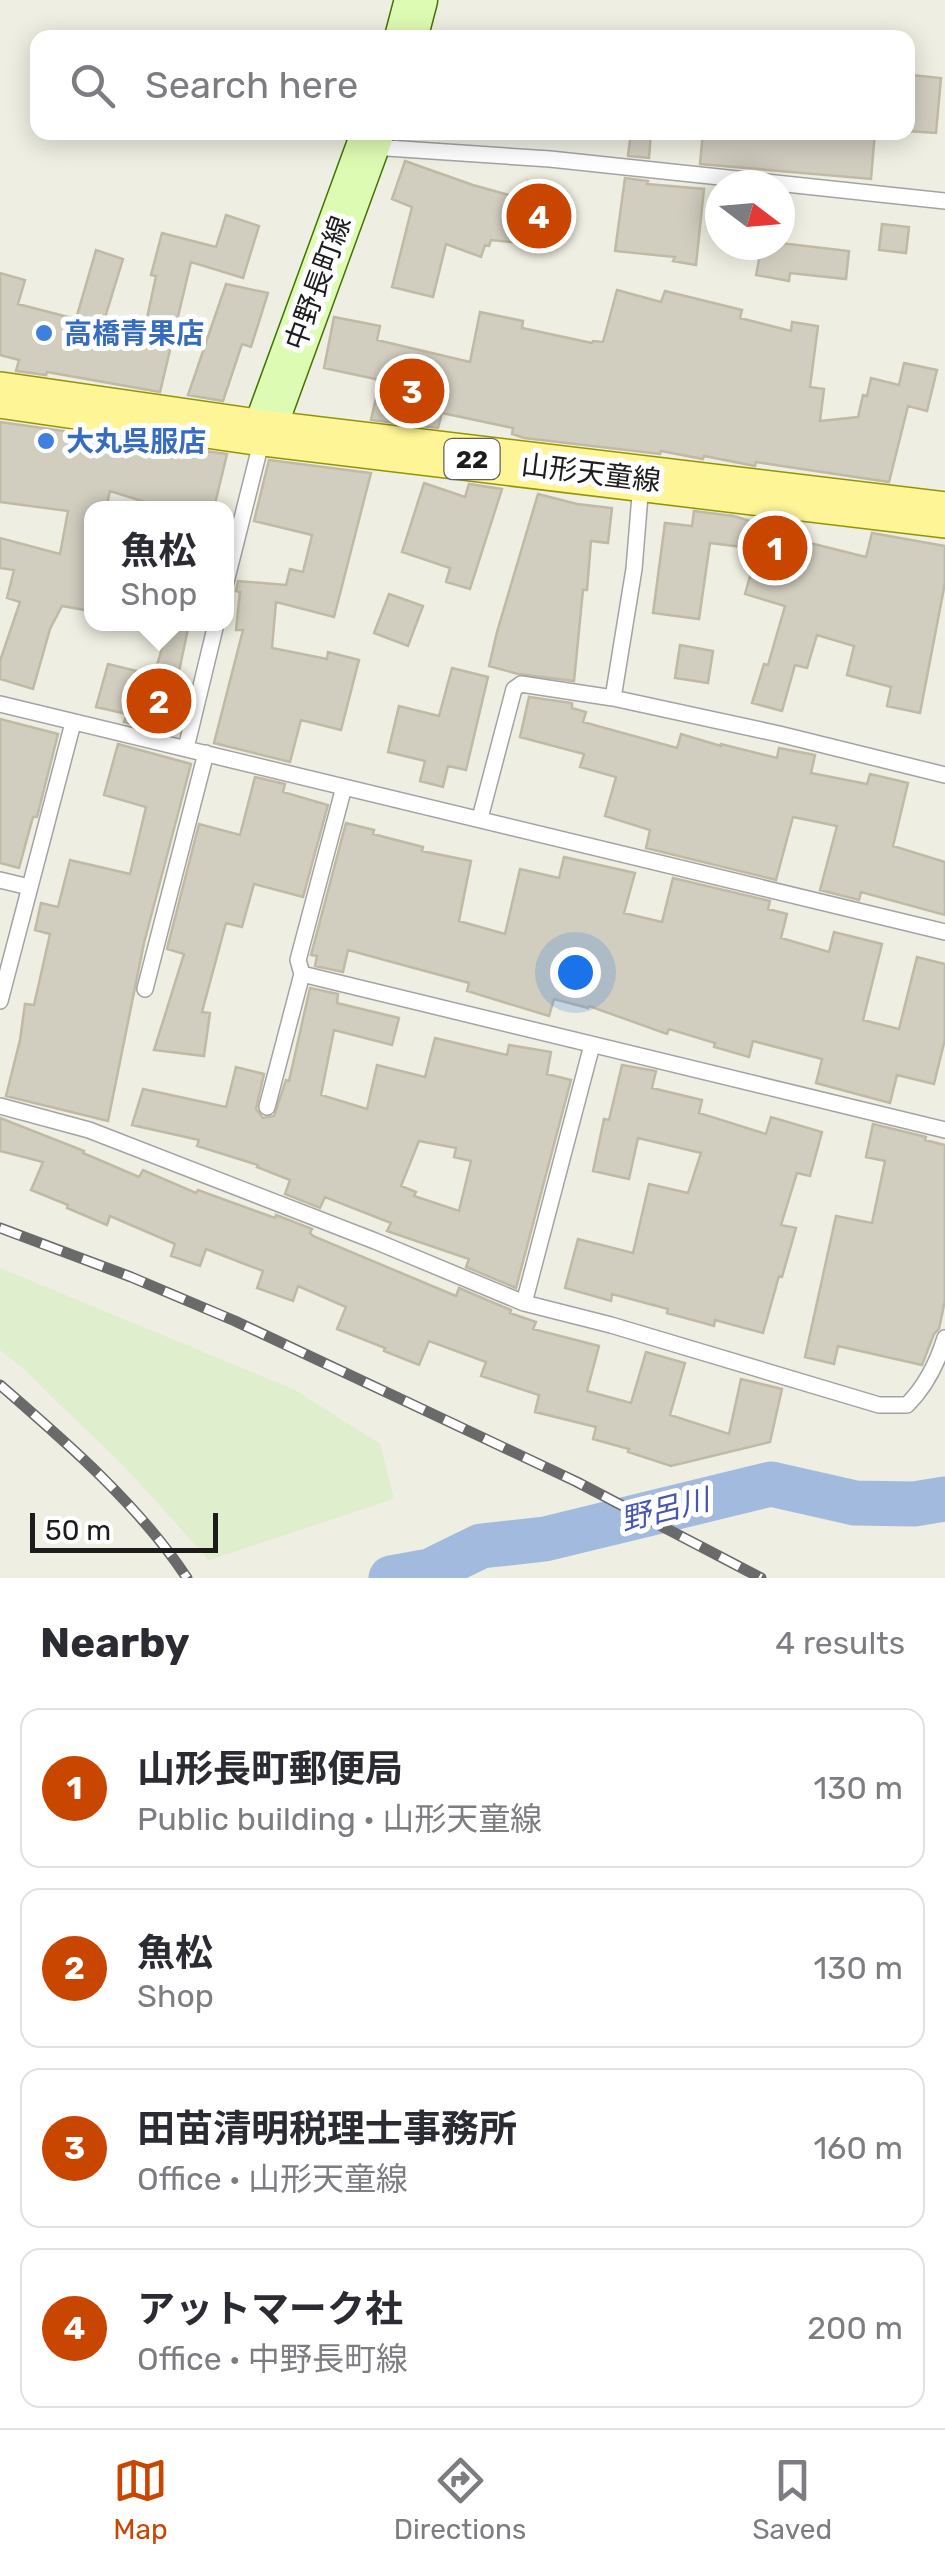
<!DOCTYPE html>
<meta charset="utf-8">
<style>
:root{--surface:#fff;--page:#f7f7f7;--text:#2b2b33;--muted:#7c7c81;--line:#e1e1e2;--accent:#c94600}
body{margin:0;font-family:Rubik,"Noto Sans JP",sans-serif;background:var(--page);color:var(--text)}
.compass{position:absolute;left:705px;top:170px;width:90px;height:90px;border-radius:50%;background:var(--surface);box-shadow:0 5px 25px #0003;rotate:106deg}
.scale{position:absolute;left:30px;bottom:25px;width:188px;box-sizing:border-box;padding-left:10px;border:5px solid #1c1c1c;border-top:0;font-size:28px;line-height:35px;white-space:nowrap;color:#1c1c1c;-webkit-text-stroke:8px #fff;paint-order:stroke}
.you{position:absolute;left:575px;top:972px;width:35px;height:35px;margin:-25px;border:8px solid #fff;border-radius:50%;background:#1a73e8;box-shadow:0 0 0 15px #1a73e833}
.badge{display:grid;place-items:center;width:65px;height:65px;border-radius:50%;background:var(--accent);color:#fff;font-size:32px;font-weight:700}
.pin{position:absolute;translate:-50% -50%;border:5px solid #fff;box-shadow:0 2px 10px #0006}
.popup{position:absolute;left:84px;top:501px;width:150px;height:130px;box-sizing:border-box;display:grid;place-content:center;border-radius:20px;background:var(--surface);filter:drop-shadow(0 2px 8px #0005);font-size:32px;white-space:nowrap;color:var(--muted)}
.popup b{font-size:38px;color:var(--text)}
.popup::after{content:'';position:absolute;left:50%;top:100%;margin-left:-20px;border:20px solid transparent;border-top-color:var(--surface)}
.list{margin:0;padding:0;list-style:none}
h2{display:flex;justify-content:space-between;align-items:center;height:130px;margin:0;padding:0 40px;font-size:42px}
h2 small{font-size:32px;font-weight:400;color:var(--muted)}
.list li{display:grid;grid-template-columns:65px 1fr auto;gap:30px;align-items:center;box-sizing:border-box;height:160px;margin:0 20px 20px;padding:0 20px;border:2px solid var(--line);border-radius:20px}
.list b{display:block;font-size:38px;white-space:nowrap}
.list p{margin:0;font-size:32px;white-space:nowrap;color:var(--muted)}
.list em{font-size:32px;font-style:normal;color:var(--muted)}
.icon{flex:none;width:55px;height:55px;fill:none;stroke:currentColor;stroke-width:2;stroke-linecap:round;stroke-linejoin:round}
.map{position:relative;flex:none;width:945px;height:1578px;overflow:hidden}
.search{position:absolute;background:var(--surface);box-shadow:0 5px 25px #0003;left:30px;right:30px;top:30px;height:110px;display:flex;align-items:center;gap:25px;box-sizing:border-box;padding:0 35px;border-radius:20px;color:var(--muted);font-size:38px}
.sheet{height:850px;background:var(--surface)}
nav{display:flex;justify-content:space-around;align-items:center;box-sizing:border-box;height:140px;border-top:2px solid var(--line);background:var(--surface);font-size:28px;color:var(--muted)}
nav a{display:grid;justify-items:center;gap:5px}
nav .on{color:var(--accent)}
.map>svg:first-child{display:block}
.farmland{fill:#dfeecc}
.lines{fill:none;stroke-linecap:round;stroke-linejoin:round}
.river{stroke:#a1badd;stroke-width:45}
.building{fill:#d1cdbf;stroke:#c0baa4;stroke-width:2.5;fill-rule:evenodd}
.lane-casing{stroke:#a3a3a3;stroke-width:18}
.secondary-casing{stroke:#407502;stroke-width:45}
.primary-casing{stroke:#929500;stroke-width:48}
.lane{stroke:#fff;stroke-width:15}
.secondary{stroke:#defbb3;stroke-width:42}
.primary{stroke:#fef597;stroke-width:45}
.rail-casing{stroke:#6a6a6a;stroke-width:11}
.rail{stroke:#fff;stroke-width:8;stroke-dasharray:22;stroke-linecap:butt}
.shop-dot{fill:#3f7fe0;stroke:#fff;stroke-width:4}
.labels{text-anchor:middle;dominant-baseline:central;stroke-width:10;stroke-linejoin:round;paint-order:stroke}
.shield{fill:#fff;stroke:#606060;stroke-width:2.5}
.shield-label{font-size:25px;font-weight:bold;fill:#1c1c1c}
.street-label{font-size:28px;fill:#1c1c1c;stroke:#fff}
.shop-label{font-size:28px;font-weight:bold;fill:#366cbe;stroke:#fff;text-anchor:start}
.water-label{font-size:30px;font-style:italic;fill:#4756ae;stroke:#fff}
</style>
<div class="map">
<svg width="945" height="1578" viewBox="0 0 945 1578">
<rect width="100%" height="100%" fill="#eeeee2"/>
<path class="farmland" d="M0,1268L295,1390L380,1444L394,1499L209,1560L122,1464L19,1365L0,1350Z"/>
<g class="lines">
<path class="river" d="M391,1578L430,1571L481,1546L545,1539L771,1484L855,1503L914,1504L945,1499"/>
</g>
<path class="building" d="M911,75L941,78L936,133L908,131Z
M631,132H651L649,158L628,156Z
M703,132H875L871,179L700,164Z
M405,161L473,185L523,199L528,181L566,192L551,246L491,240L489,246L485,245L481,257L446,244L433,297L392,287L412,207L392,199Z
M625,178L648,181L647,184L704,189L696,265L673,261L675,257L615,251Z
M226,215L259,226L243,278L191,262L160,392L47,372L46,375L16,371L19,360L0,355V273L25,280L18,304L76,319L96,250L123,259L104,321L144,332L156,276L151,275L162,233L216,247Z
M882,224L909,227L906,253L879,250Z
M780,243L849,251L846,279L790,273L789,281L756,275L762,245H780Z
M226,284L268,293L251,347L242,344L223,401L188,395Z
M617,290L661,302L665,291L742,310L740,318L791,331L792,322L818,326L810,387L824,389L820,421L858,417L863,395L867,396L871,378L899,385L904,363L937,370L927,411L908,406L889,482L756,462L755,466L704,456L703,459L661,451L660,454L524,438L512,434L513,428L442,413L438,428L371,420L380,380L324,368L334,317L380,326L377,340L470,362L480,312L523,321L522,328L592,343L593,341L603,342Z
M0,422L227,454L214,508H164L110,491L106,508H92V580L85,610L62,606L50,629L33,689L0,679V661L20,602L7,598L14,570L0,568V538L60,554L68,511L0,502Z
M269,460L371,473L334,617L276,602L272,648L327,659L328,652L359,660L341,730L301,720L290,762L214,743L243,630H236L240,592L236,591L238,581L286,585L290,569L303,572L312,535L254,521Z
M424,483L465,497L469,484L502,489L470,589L446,582L450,568L402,552Z
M538,494L577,504L612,508L608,543L591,541L587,590H583L574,681L518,674L489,666L497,632Z
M694,511L734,516L799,536L798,540L866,557L872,533L945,546V583L920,713L887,706L891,687L847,675L854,646L817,635L807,668L795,665L782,711L752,703L764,664L768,665L785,606L745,594L758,549L710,543L699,619L653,613L665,523L692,526Z
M389,594L423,606L408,646L374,633Z
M169,624H189L166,733L124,722L127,714L96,707L108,664L149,674L150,671L155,672Z
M680,645L713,651L708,683L675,678Z
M452,668L488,677L466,770L448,766L443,787L420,781L425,761L388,752L399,706L439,716Z
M529,697L572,703V708L586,712L583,722L677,748L681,734L721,746V744L777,758L779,748L815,755L811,773L867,784L870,774L908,783L893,846L945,862V915L861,892L859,900L820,890L837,826L793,817L776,880L646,848L650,830L605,816L616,777L580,767L584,754L520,737Z
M0,719L58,734L37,817H33L19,868L0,863Z
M118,744L191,764L144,943L108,1121L6,1096L20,1040L25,1004L34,1005L50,934L35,930L41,903L58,907L70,860L130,874L146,807L104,795Z
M255,777L285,784L283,792L328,805L303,897L254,884L242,927L226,923L202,1012L210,1013L204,1056L154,1050L184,954L167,949L199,824L240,835Z
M346,823L374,830L373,834L423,847L422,851L471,861L459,921L505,934L520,869L559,878L564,857L635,873L624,913L662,922L673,878L770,901L768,909L787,914L781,938L829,952L834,932L882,944L863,1020L899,1029L917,957L945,964V1039L934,1084L897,1075L890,1103L816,1083L822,1059L753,1041L749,1057L714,1047L715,1043L669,1029L667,1034L589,1006L588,1008L554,999L549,1016L467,991L469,983L348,950L343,972L315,966L317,956L311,955Z
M310,988L338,994L337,1003L399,1018L392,1045L334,1030L321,1095L367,1109L377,1065L425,1077L435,1038L507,1055L509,1045L551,1052L547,1074L571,1080L516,1288L466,1267L469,1259L387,1231L391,1223L325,1197L320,1208L285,1194L290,1180L257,1167L258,1165L197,1146L199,1140L132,1125L143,1089L226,1107L236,1067L264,1074L256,1109L263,1118L274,1116L286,1080L289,1081ZM419,1141L456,1148L454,1157L471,1161L459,1211L414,1196L416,1192L401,1186Z
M622,1065L656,1071L652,1088L702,1100L699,1113L766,1134L771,1117L822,1132L810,1176L797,1173L781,1225L796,1228L782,1277L779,1276L763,1333L715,1320L714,1326L667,1313L668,1309L612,1294L611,1301L565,1288L578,1239L633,1253L649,1184L688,1193L701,1153L638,1138L629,1179L593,1171L604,1119L609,1120Z
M0,1118L84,1151L83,1153L139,1177L143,1170L196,1193L198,1190L275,1218L276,1215L312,1229L310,1233L313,1236L456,1296L459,1288L511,1310L510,1313L536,1322L533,1329L599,1346L587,1391L631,1403L646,1352L685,1363L670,1415L729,1434L741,1379L782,1389L770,1442L671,1466L628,1452L629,1449L593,1439L596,1427L535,1412L539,1395L481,1376L486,1362L429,1341L419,1365L384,1351L385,1348L337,1329L346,1307L298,1286L293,1301L257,1288L263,1271L206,1249L200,1266L171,1256L175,1244L110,1216L107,1225L67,1208L68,1205L31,1190L43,1162L0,1151Z
M873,1124L926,1137L925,1140L945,1145V1300L939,1329L934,1334L922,1365L838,1346L834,1364L805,1357L836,1216L872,1223L885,1161L866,1157Z"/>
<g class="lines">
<defs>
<path id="lane" d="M372,147L550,159L945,201
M226,582L263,435
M613,698L779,734L945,775
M0,704L945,932
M186,748L216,624
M344,787L298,960L302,974L945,1130
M480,818L514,689L521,684L613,698L634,569L641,483
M0,880L29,887
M145,989L206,753
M0,1001L73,723
M0,1106L89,1130L375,1241L524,1303L611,1325L879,1405H907C926,1386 937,1364 945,1338
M267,1107L302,974
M524,1303L592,1045"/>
<path id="secondary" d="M406,38L416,0
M263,433L373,132"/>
<path id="primary" d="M0,395L263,433L945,515"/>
</defs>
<use href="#lane" class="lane-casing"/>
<use href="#secondary" class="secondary-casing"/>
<use href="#primary" class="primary-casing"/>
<use href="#lane" class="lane"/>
<use href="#secondary" class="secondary"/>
<use href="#primary" class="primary"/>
<defs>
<path id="rail" d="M0,1228L131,1277L235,1321L577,1482L761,1578
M0,1385C67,1443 138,1504 187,1578"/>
</defs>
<use href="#rail" class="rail-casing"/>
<use href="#rail" class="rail"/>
</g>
<g class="shop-dot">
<circle cx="44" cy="333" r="10"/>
<circle cx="46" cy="441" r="10"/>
</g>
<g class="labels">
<rect class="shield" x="444.5" y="439" width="55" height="40" rx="8"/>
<g class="shield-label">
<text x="472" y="459">22</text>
</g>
<g class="street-label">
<text transform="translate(318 283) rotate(-70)">中野長町線</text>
<text transform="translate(591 473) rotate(7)">山形天童線</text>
</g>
<g class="shop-label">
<text x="64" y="333">高橋青果店</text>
<text x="66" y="441">大丸呉服店</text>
</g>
<g class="water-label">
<text transform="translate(665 1510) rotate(-14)">野呂川</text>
</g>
</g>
</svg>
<svg class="compass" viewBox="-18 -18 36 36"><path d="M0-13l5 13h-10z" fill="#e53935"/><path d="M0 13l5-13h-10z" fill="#7c7c81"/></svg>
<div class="scale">50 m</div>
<div class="you"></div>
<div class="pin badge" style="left:775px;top:548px">1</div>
<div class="pin badge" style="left:159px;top:701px">2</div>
<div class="popup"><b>魚松</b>Shop</div>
<div class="pin badge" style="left:412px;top:391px">3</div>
<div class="pin badge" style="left:539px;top:216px">4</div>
<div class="search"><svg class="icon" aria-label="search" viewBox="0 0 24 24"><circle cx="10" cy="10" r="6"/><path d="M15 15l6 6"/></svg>Search here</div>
</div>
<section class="sheet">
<h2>Nearby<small>4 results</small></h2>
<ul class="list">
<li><span class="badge">1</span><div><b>山形長町郵便局</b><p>Public building · 山形天童線</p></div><em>130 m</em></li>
<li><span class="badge">2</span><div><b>魚松</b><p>Shop</p></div><em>130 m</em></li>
<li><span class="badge">3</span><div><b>田苗清明税理士事務所</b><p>Office · 山形天童線</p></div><em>160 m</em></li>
<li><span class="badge">4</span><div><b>アットマーク社</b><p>Office · 中野長町線</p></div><em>200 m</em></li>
</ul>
</section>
<nav>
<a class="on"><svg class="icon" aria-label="map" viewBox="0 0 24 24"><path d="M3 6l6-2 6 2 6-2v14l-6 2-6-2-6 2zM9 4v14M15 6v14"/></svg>Map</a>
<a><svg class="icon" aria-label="directions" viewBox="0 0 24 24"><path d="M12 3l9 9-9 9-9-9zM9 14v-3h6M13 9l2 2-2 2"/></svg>Directions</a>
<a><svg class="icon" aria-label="saved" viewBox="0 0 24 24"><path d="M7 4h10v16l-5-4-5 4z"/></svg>Saved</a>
</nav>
